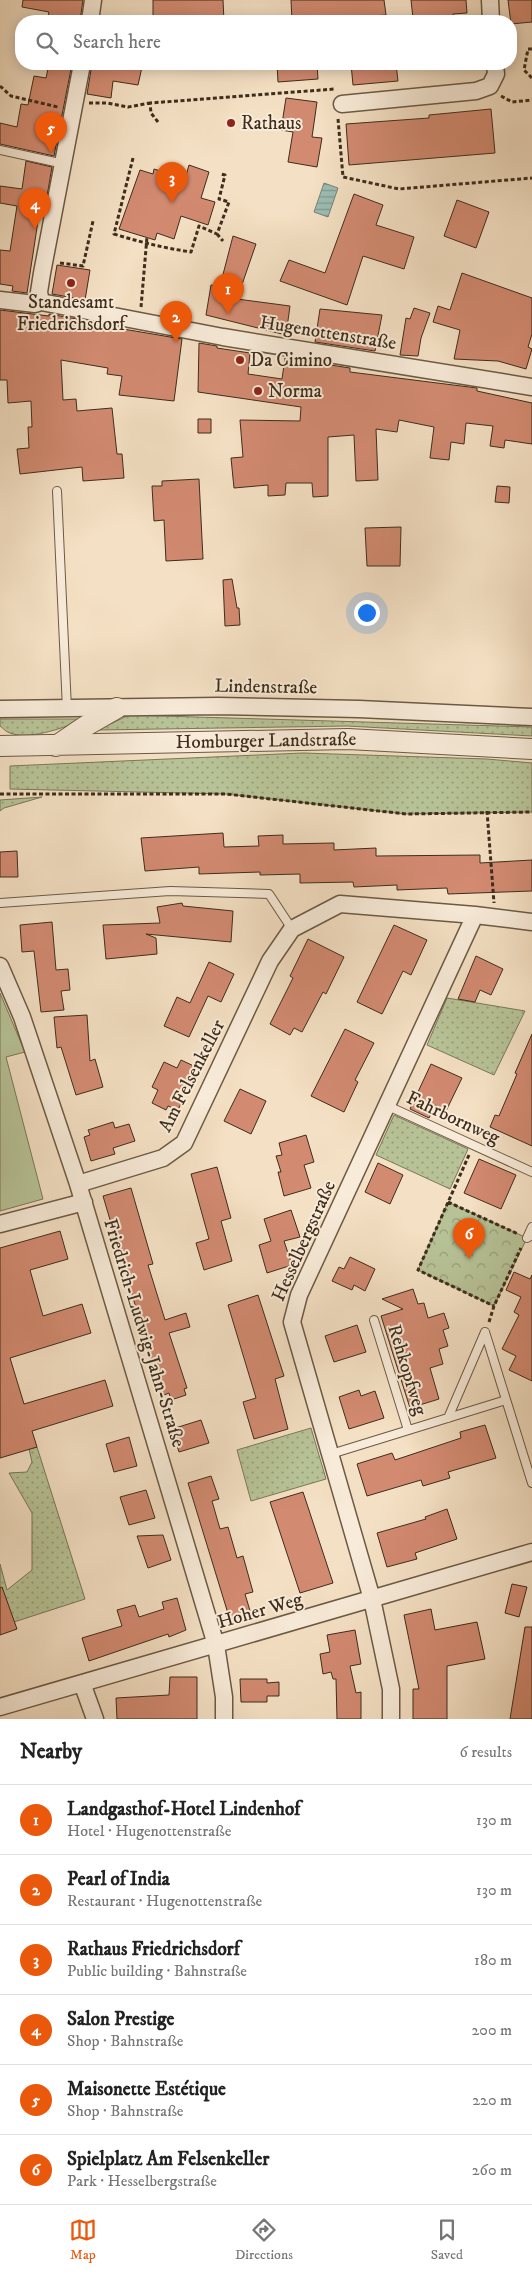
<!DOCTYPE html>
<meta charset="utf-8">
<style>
:root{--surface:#fff;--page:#f6f6f6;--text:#222;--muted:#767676;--line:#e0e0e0;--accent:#ea580c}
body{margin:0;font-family:"IM FELL DW Pica",serif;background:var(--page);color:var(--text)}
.you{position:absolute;left:366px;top:612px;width:18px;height:18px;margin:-12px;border:4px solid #fff;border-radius:50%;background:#1a73e8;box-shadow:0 0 0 8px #1a73e833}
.badge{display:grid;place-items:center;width:32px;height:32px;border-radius:50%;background:var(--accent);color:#fff;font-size:16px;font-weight:700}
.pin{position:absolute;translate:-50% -41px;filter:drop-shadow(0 1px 2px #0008)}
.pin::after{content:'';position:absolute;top:26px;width:18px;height:15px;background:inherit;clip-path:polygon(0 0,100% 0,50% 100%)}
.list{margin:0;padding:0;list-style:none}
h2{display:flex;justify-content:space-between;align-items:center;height:65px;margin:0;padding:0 20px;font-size:21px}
h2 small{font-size:16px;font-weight:400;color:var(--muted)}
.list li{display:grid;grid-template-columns:32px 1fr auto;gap:15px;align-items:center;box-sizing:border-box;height:70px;padding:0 20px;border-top:1px solid var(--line)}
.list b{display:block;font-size:19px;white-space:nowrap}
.list p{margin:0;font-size:16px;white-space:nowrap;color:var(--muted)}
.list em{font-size:16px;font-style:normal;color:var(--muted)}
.icon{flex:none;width:28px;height:28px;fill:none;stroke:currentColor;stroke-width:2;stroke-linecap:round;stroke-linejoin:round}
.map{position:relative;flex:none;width:532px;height:1719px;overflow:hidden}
.search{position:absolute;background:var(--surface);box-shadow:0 2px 12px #0003;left:15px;right:15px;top:15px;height:55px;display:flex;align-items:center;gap:12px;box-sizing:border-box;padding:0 18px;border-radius:20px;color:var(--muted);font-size:19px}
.sheet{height:485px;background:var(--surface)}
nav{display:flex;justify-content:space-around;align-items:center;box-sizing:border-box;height:70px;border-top:1px solid var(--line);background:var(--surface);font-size:14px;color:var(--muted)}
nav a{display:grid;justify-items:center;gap:2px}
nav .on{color:var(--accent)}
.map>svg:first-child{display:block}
.grass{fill:url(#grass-dots);stroke:#7a7858}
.park{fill:url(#park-crowns);stroke:#7a7858}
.garden{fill:#b7c397;stroke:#7a7858}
.water{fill:url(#water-rules);stroke:#768376}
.building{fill:#d28a71;stroke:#3e2d1a}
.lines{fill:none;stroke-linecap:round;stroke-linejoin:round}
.service-casing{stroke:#6c5a44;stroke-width:10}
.minor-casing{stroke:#6c5a44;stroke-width:19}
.tertiary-casing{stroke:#6c5a44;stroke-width:22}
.path{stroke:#3e2d1a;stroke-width:3;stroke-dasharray:4 2.5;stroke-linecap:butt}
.service{stroke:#f8ebd9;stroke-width:8}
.minor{stroke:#f8ebd9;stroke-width:16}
.tertiary{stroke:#f8ebd9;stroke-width:20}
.poi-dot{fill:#8f2418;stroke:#f8ebd9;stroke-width:2}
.labels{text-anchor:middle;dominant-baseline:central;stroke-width:4;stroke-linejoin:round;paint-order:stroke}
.poi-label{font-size:19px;fill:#3e2d1a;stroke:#f8ebd9;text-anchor:start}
.street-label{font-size:19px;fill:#3e2d1a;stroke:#f8ebd9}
</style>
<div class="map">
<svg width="532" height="1719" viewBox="0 0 532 1719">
<defs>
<pattern id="grass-dots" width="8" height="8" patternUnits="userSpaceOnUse" patternTransform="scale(1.25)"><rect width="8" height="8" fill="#b7c397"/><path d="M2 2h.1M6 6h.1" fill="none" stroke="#969f7a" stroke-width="1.8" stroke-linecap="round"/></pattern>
<pattern id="park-crowns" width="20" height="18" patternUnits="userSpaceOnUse" patternTransform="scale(1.25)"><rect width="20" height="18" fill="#b7c397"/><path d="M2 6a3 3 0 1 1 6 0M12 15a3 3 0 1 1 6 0" fill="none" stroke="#969f7a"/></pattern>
<pattern id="water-rules" width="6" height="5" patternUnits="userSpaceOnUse" patternTransform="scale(1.25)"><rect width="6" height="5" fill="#9cbdb4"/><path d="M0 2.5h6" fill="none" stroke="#819a92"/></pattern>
</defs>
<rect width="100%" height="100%" fill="#f4e0c4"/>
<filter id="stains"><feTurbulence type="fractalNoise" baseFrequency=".004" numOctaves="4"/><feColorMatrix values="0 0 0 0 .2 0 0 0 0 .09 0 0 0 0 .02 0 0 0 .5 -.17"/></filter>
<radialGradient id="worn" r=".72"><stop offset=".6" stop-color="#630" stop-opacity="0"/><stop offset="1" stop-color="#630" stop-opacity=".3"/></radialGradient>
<path class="grass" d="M129,715L532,727V736L347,726L98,730Z
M0,719H77L79,721C62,729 27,740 10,733C6,732 3,728 0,726Z
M303,753L487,759L532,763V812L406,814L226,794L10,789V766Z
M42,797L4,808L0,811V800Z
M447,998L525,1011L494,1075L427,1045Z
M394,1115L468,1149L450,1189L376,1155Z
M311,1428L326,1479L251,1501L237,1450Z
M37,1447L85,1599L14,1622L0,1603V1564L7,1590L32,1570V1513L9,1473L27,1472L32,1462L29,1449Z"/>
<path class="park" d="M448,1202L527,1238L494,1306L418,1270Z"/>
<path class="garden" d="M0,993L25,1052L6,1057L43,1199L0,1211Z"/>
<path class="water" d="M324,183L338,188L328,217L314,212Z"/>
<path class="building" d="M23,0H83L80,21H47L49,12L22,7Z
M153,0H223L224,21H153Z
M291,0H384L386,15L321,20V21H292Z
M411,0H466L467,13L453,14L454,21H428V16L413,18Z
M508,0H532V22L511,24Z
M49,64H72L54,156L0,144V123L17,127L21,104L28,105L34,76L46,78Z
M92,64H121L142,67L138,85L113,81L111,98L87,94Z
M277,64H317L318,79L278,82Z
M351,64H396L398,81L353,85Z
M286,98L317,102L312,137L322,138L317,167L288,162L293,132L281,130Z
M491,109L495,153L349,165L346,124L429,118V115Z
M26,161L52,167L47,196L42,195L27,293L12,291L13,286L0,284V250L10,251L17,206L0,203V186L22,189Z
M189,165L209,172L201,198L215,202L208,225L181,216L174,239L157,233L155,240L119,229L140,170L153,174L154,169L185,179Z
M354,194L383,205L376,225L414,237L404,269L363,256L347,305L280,281L289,260L325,273Z
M457,200L489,212L476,248L444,236Z
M233,236L256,244L237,299L290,306L286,335L206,315L211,285L220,286Z
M57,265L90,270L85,300L52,294Z
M462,273L532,298V334L528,347L532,349L526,369L498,361L454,359L460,330L433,322L438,306L450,310Z
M414,308L430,313L421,338L418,356L400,355L406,318L410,319Z
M320,309L382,315L375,351L315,342Z
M0,310L49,316V314L82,320V322L182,339L174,401L119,395L122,376L107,374L108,368L61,360L63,400L76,399L77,411L112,408L117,454H122L124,478L83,481L82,467L20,474L17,449L29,448L28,427H32L31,401L8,403L7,380H0Z
M199,343L217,346V348L250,353L248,374L282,379L285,358L350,368V372L477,388V391L532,403V444L505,440L504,448L490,446L493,426L466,423L464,444L451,442L449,460L430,458L434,427L399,420L397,432L376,429L378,480L356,481L354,435L328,437V496L313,497L312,483H286L285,495L268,496V485L234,488L231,458L243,457L240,420L300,421L301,407L198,392Z
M198,419H211V433H198Z
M199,479L203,559L166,561L164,520L154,521L152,486H162V481Z
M497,486L510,487L509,503L495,502Z
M401,527L400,566H367L365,528Z
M232,579L237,608H239L240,625L225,626L223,580Z
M223,833L224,847L259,846L258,836L283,835V844L334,843V850L376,848V856L480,855V863L532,860V891L448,894L447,888L397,890V885L354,887L353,882L300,883V874L260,875V872L199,874V867L145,871L141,838Z
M17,851L18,877H0V852Z
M182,903L183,906L233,911L231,942L146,934L156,938L157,954L106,959L103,925L160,923L157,907Z
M52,922L56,970L68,969L70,990L61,991L64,1010L41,1012L34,951L22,952L20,925Z
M394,925L427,940L411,975L403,971L382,1014L357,1002Z
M308,939L344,957L326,994L323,992L302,1032L294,1028L290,1035L270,1024L293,978L290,976Z
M476,956L503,969L491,995L480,990L475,1002L458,999Z
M209,962L234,974L221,1002L208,996L189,1037L164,1026L177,997L190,1003Z
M87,1015L90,1061L95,1059L103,1087L76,1095L61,1047L57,1048L54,1017Z
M345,1029L374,1043L355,1080L358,1082L344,1112L311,1096Z
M532,1034V1146L490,1127L495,1115L499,1116L517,1074L515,1073Z
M181,1060L198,1068L178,1110L168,1106L166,1110L152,1103L158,1090L152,1087L164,1062L177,1068Z
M431,1064L462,1078L446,1111L435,1105L429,1118L410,1109Z
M240,1089L266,1101L251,1134L224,1121Z
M113,1122L115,1128L129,1124L135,1141L113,1148L115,1154L91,1161L84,1137L90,1135L88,1130Z
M306,1135L314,1162L304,1165L311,1188L284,1196L278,1172H281L276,1156L282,1155L279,1143Z
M479,1159L516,1175L501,1209L464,1193Z
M378,1163L403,1175L390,1204L365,1192Z
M217,1167L231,1218L221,1221L232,1261L204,1270L196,1243L209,1239L191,1174Z
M131,1188L153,1264L148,1265L165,1320L186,1313L190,1327L169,1333L187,1388L184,1389L186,1395L171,1400L169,1393L162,1396L103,1196Z
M291,1210L300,1237L284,1241L292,1265L267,1273L259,1245L271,1241L264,1219Z
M60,1231L68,1259L30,1270L43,1316L82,1304L91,1333L10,1358L24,1404L105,1380L113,1406L32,1431L37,1447L0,1458V1248Z
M350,1257L375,1269L365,1291L354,1285L352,1290L332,1281L339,1267L344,1269Z
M514,1272L530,1279L532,1275V1381L509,1370L516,1356L502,1349L519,1315L514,1312L521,1297L506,1290Z
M413,1289L418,1304L424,1303L428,1318L444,1313L449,1328L443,1330L448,1346L439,1349L443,1364L430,1368L439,1399L410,1408L381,1316L403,1309L382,1299Z
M258,1295L284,1376L275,1379L288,1429L254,1439L243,1402L256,1398L228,1305Z
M357,1325L366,1352L334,1362L325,1336Z
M359,1390L361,1396L375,1391L384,1418L349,1429L339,1397Z
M201,1420L209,1443L179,1452L172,1429Z
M485,1425L496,1458L448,1472L450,1478L423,1486L421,1480L367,1496L357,1464L392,1453L395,1460L461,1438L460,1432Z
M129,1437L137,1466L114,1472L106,1444Z
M211,1476L219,1499L212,1501L220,1529L228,1527L237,1558L243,1556L253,1592L245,1594L251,1614L230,1620L188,1483Z
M146,1490L155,1518L129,1525L120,1497Z
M303,1492L333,1583L300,1593L270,1502Z
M447,1509L457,1539L415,1553L417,1559L387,1567L377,1533L426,1519L425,1517Z
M163,1535L171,1560L148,1568L137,1536Z
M512,1584L527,1587L519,1617L505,1613Z
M2,1587L17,1629L0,1635V1588Z
M177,1598L186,1630L169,1637L168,1634L89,1661L82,1638L122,1626L117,1610L135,1605L139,1617L164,1609L162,1602Z
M431,1609L435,1630L477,1622L485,1659L447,1666V1719H413V1689H419L404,1615Z
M525,1627H532V1719H510Z
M355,1630L361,1664L350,1666L356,1693L361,1692V1719H337L336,1679H333L331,1672L323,1674L320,1654L330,1652L327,1635Z
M170,1677H197V1719H117L116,1698L169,1695Z
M240,1679H267V1683L279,1682V1696H267V1702H241Z"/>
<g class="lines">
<defs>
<path id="service" d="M0,150L64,164
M57,491L67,709
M0,903L170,891L269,894L292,929
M388,1106L532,1172
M532,1227L527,1238L532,1235
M374,1320L408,1430
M485,1332L532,1483
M448,1418L485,1332
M331,1454L506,1400"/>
<path id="minor" d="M490,0L491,21
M90,21L93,0
M342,104L476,91L490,86L496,74L495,64
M0,300L35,304L41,302L223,337L532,387
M41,302L39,292L42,273L82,64
M0,709L218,706L359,709L532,717
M0,966L22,1017L78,1184L216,1645L224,1697V1719
M78,1184L163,1158L184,1143L270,961L292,929L340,904L475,915L532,922
M0,1224L84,1202
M82,1683L95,1719
M0,1707L532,1552
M391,1719V1689L372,1599L292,1322L299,1295L475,915"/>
<path id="tertiary" d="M0,746L348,739L532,749
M56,746L84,727L117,708"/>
</defs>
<use href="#service" class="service-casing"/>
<use href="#minor" class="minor-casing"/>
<use href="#tertiary" class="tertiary-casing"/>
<path class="path" d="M532,49H528L524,70L532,78
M0,86L11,96L58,107
M501,96L512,102L532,100
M89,103H107L128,107L150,103
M338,119L343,177L399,189L532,178
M158,122L151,113L150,103L335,89
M133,158L114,234C140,242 164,248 191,252L199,226L217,234L229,202L219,199L225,175L221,174
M217,234L223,241
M60,263L83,266L93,221
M141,307L147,237
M0,794H226L406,814L532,812
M487,811L494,903
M469,1155L418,1270L494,1306
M448,1202L518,1234
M489,1322L494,1306L521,1248"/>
<use href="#service" class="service"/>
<use href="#minor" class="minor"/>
<use href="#tertiary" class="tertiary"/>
</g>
<g class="poi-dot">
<circle cx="231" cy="123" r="5"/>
<circle cx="71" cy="283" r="5"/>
<circle cx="240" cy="360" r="5"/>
<circle cx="258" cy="391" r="5"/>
</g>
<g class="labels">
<g class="poi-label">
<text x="241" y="123">Rathaus</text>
<text x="71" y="302" text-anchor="middle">Standesamt<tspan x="71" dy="22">Friedrichsdorf</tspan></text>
<text x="250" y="360">Da Cimino</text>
<text x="268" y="391">Norma</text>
</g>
<g class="street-label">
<text transform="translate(328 333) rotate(9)">Hugenottenstraße</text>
<text transform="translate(266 687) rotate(1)">Lindenstraße</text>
<text transform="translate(266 741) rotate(-1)">Homburger Landstraße</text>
<text transform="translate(192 1076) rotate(-63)">Am Felsenkeller</text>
<text transform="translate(453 1118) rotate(25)">Fahrbornweg</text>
<text transform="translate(304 1241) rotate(-66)">Hesselbergstraße</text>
<text transform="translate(144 1333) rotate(73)">Friedrich-Ludwig-Jahn-Straße</text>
<text transform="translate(407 1370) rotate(73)">Rehkopfweg</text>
<text transform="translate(260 1611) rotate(-16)">Hoher Weg</text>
</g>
</g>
<rect width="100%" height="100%" filter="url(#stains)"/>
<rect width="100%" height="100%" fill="url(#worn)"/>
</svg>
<div class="you"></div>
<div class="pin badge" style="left:228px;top:314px">1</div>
<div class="pin badge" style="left:176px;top:342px">2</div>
<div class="pin badge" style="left:172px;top:203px">3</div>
<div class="pin badge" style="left:35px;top:229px">4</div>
<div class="pin badge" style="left:51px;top:153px">5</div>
<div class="pin badge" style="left:469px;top:1259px">6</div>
<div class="search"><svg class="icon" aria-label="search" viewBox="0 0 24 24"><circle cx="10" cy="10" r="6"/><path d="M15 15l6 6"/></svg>Search here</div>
</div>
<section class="sheet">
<h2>Nearby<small>6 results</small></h2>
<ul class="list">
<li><span class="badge">1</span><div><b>Landgasthof-Hotel Lindenhof</b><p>Hotel · Hugenottenstraße</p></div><em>130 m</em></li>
<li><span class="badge">2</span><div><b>Pearl of India</b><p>Restaurant · Hugenottenstraße</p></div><em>130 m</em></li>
<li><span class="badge">3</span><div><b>Rathaus Friedrichsdorf</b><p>Public building · Bahnstraße</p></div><em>180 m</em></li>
<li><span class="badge">4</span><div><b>Salon Prestige</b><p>Shop · Bahnstraße</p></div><em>200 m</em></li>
<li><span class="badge">5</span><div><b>Maisonette Estétique</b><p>Shop · Bahnstraße</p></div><em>220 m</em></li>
<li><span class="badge">6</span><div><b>Spielplatz Am Felsenkeller</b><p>Park · Hesselbergstraße</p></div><em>260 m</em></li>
</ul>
</section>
<nav>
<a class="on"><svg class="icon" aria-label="map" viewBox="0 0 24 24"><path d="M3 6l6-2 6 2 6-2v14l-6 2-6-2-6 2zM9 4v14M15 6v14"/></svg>Map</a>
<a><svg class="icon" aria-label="directions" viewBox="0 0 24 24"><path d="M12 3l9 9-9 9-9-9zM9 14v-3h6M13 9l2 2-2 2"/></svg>Directions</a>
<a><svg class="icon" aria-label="saved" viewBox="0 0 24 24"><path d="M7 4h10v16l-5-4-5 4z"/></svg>Saved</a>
</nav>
